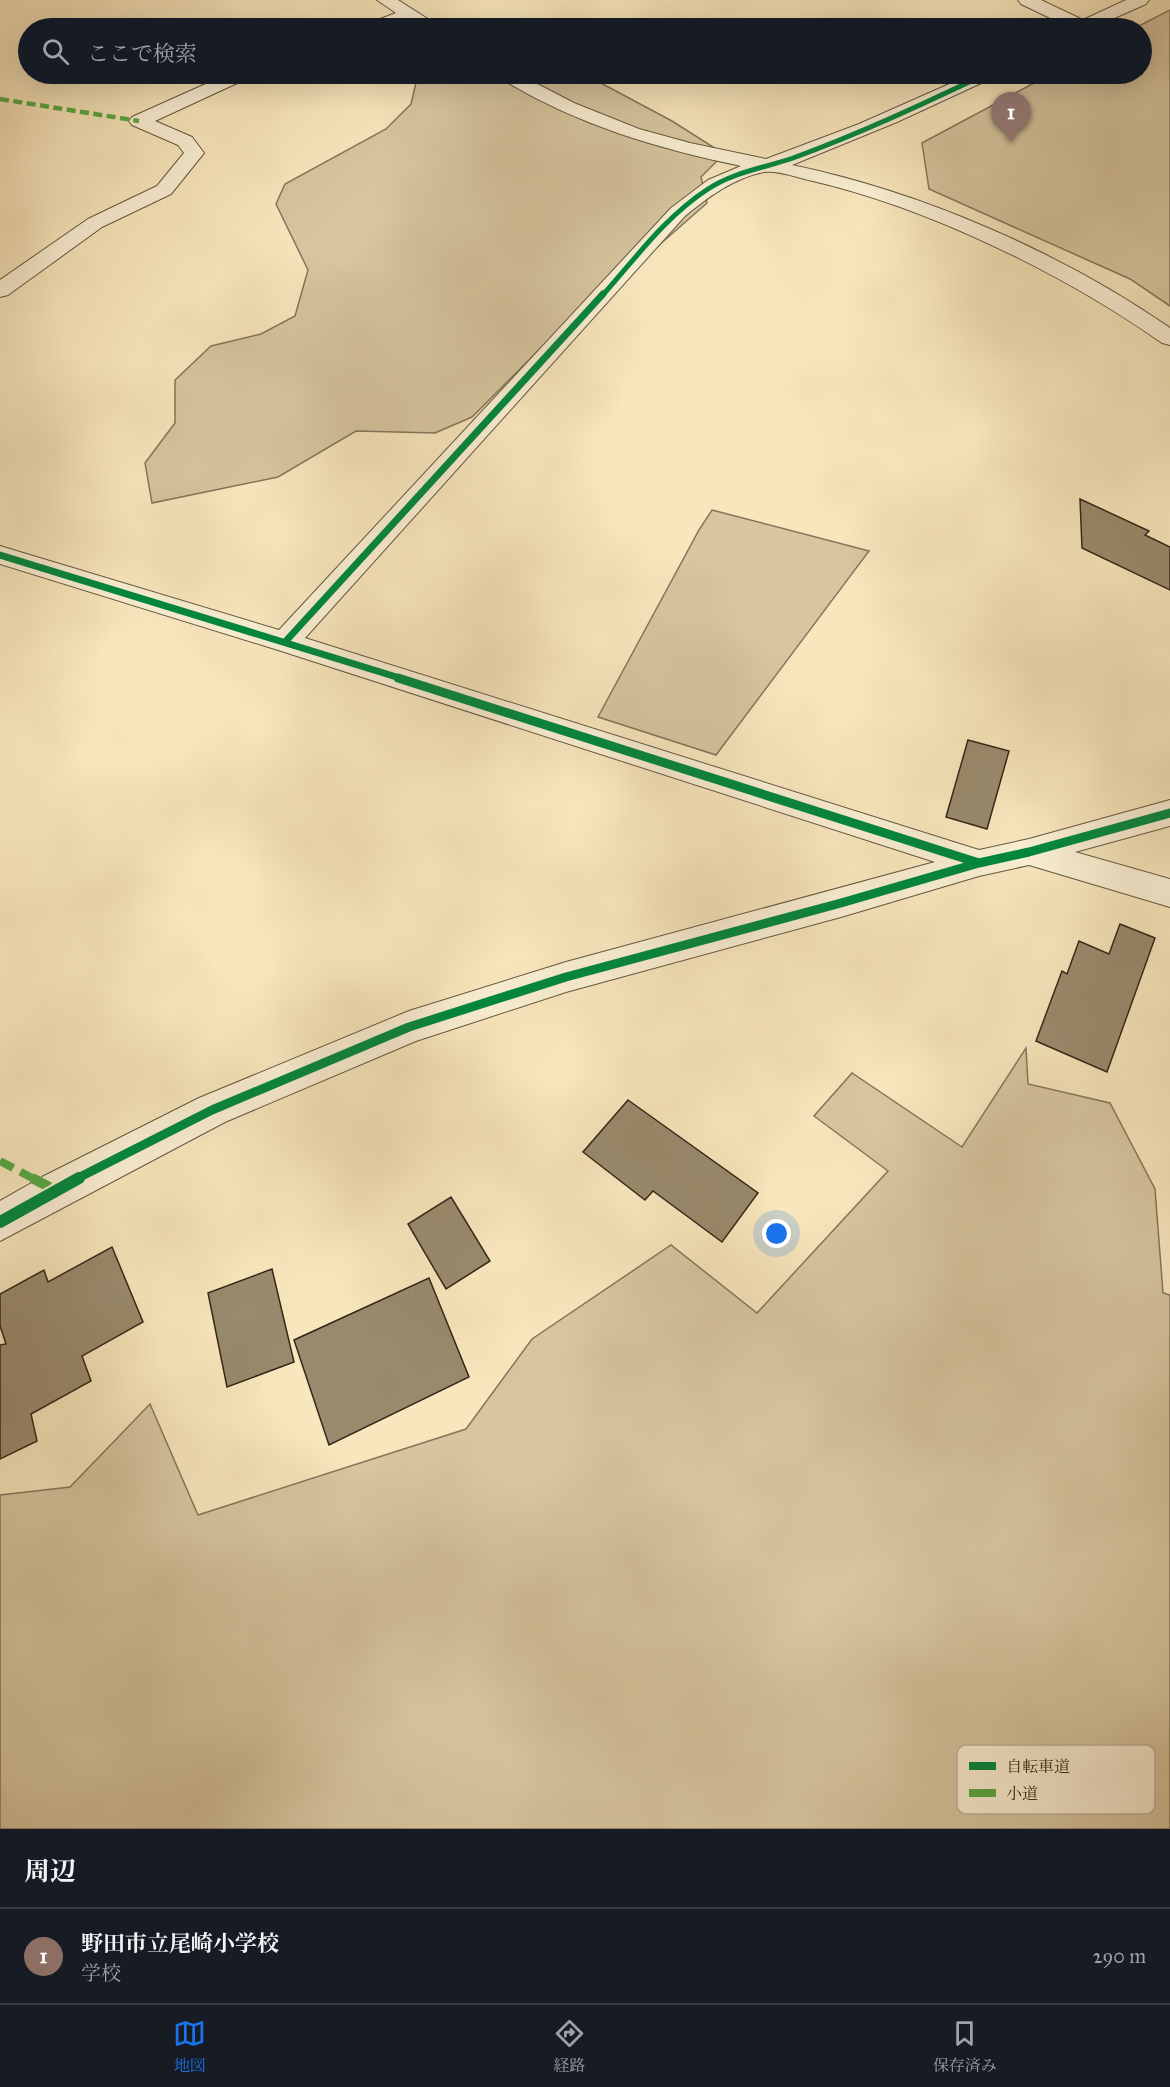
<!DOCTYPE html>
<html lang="ja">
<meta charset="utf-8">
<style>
:root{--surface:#171b24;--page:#242831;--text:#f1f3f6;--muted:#9ea1a6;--line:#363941;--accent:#1a73e8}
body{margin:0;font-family:"IM FELL Great Primer","Noto Serif JP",serif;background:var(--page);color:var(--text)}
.you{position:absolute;left:777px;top:1234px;width:21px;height:21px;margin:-15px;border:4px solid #fff;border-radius:50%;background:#1a73e8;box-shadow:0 0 0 9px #1a73e833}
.badge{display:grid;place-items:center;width:39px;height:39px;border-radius:50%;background:var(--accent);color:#fff;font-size:20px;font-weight:700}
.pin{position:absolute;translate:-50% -50px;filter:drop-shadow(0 2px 3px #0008)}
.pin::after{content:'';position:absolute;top:32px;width:21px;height:18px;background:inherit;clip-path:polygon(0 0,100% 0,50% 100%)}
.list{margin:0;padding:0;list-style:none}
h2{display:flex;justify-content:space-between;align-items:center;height:78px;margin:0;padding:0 24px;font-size:26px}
h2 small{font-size:20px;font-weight:400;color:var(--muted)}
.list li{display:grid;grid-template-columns:39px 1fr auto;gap:18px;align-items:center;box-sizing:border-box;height:96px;padding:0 24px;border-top:2px solid var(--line)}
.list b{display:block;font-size:22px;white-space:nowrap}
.list p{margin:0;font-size:20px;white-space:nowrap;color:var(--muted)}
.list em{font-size:20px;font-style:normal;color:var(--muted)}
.icon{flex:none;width:33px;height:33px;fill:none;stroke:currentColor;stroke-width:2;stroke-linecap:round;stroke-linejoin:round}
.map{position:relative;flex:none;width:1170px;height:1829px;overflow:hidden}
.search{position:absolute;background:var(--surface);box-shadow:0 6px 24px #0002;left:18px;right:18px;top:18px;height:66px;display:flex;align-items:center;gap:15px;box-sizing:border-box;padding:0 21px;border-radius:33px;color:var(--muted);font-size:22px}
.sheet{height:174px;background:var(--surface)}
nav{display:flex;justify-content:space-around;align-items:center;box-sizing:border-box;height:84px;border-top:2px solid var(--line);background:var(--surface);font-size:16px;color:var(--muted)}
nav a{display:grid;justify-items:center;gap:3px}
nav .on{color:var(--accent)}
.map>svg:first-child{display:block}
.green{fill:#d7c6a0;stroke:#85765c;stroke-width:1.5}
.building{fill:#998a6d;stroke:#332717;stroke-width:1.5}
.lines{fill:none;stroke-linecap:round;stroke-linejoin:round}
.minor-casing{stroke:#645740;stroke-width:2}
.minor{fill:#faefd3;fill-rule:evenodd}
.quiet-far2{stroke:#54aa42;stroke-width:4.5;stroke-dasharray:9 4.5;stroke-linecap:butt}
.quiet-far1{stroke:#54aa42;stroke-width:8;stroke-dasharray:15 8;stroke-linecap:butt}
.quiet{stroke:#54aa42;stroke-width:10;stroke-dasharray:20 10;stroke-linecap:butt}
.cycleway-far3-casing{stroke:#faefd3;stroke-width:8}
.cycleway-far2-casing{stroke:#faefd3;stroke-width:10}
.cycleway-far1-casing{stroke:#faefd3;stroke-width:13}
.cycleway-casing{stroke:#faefd3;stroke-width:16}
.cycleway-far3{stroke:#00873e;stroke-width:5}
.cycleway-far2{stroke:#00873e;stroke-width:7}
.cycleway-far1{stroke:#00873e;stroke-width:9}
.cycleway{stroke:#00873e;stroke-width:12}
.key{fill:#faefd3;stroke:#beb39b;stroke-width:1.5}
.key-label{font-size:16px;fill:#332717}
</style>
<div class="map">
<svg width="1170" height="1829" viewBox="0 0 1170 1829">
<rect width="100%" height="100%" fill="#f8e6bc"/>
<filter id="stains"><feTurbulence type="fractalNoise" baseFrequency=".00333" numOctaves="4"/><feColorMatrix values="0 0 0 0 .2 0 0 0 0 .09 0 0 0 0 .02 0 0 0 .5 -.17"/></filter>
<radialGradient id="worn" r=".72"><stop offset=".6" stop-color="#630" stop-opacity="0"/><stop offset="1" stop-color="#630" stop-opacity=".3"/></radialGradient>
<path class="green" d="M1170,10V306L1130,279L929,189L922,143L1051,74H1142V28H1135Z
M418,74H584L672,121L724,154L701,177L707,203L536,353L472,417L435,433L356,431L278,477L152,503L145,463L175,423V380L211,346L261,334L295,316L308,270L276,204L285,184L386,129L411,104Z
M712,510L869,551L716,755L598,717L699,530Z
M1026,1048L1028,1084L1110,1103L1155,1189L1163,1293L1170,1295V1829H0V1495L70,1487L150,1404L198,1515L466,1429L532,1339L671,1245L757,1313L888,1171L814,1116L852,1073L962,1147Z"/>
<path class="building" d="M1080,499L1149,531L1145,535L1170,547V590L1082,548Z
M968,740L1009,751L987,829L946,817Z
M1120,924L1155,938L1107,1072L1036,1041L1062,971L1067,974L1079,941L1109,954Z
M628,1100L758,1193L722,1242L653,1191L645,1200L583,1152Z
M451,1197L490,1261L446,1289L408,1224Z
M112,1247L143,1322L82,1356L91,1381L31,1414L37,1441L0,1459V1345L6,1344L0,1326V1294L44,1270L48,1282Z
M272,1269L294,1362L227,1387L208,1293Z
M429,1278L469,1377L329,1445L294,1340Z"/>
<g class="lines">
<defs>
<path id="minor" d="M377,0H398L442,28H421L408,21L388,28H365L367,24L396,13Z
M1018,0H1041L1083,20L1126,0H1149L1146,4L1092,28H1071L1021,4Z
M228,74H251L248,78L155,121L192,137L204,153L171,194L102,227L8,295L0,297V280L88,219L157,186L184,153L178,145L132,125L129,121L132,117Z
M497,74H518L574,103L639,129L690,143L766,159L859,124L972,74H995L992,78L897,122L792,165C922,192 1060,252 1170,328V345L1162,343C1064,274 929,208 813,181C799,178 778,170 764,172C734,178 708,197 685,216L305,638L979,850L1029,839L1170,800V826L1075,852L1170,879V907L1029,865L979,876L841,917L566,992L416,1041L225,1122L0,1241V1201L42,1177L199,1098L409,1011L566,962L935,862L275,649L0,564V546L279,630L671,208L708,180L741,166C655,148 575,124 500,78Z"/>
</defs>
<use href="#minor" class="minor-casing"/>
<use href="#minor" class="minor"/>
<path class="quiet-far2" d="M0,99L139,121"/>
<path class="quiet-far1" d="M0,1161L34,1179"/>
<path class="quiet" d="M32,1178L55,1190"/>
<defs>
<path id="cycleway-far3" d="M602,296C635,259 666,216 708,189C734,172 764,168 793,158C859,134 923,104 986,74"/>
<path id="cycleway-far2" d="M0,555L403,679
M285,642L603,294"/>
<path id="cycleway-far1" d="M398,678L979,863L1029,852L1170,813
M76,1179L212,1110L409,1027L566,977L841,903L979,863"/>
<path id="cycleway" d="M0,1222L79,1178"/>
</defs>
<use href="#cycleway-far3" class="cycleway-far3-casing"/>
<use href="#cycleway-far2" class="cycleway-far2-casing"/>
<use href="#cycleway-far1" class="cycleway-far1-casing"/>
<use href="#cycleway" class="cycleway-casing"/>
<use href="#cycleway-far3" class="cycleway-far3"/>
<use href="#cycleway-far2" class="cycleway-far2"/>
<use href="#cycleway-far1" class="cycleway-far1"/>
<use href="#cycleway" class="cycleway"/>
</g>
<rect x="957" y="1745" width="198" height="69" rx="9" class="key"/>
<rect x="969" y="1762" width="27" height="8" fill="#00873e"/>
<rect x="969" y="1789" width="27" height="8" fill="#54aa42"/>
<g class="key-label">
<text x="1006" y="1772">自転車道</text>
<text x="1006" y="1799">小道</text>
</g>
<rect width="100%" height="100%" filter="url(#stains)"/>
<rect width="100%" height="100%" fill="url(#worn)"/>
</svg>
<div class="you"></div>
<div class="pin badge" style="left:1011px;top:142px;background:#8d6e63">1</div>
<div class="search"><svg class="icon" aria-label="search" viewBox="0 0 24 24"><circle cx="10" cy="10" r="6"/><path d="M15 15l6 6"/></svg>ここで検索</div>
</div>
<section class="sheet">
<h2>周辺<small></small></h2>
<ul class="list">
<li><span class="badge" style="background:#8d6e63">1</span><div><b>野田市立尾崎小学校</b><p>学校</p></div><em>290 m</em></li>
</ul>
</section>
<nav>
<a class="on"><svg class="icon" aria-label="map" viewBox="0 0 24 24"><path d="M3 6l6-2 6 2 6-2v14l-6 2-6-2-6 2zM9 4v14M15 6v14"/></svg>地図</a>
<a><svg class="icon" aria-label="directions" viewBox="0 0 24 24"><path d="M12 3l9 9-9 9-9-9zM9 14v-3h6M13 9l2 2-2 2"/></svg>経路</a>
<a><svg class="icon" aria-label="saved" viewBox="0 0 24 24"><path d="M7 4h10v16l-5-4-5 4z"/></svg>保存済み</a>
</nav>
